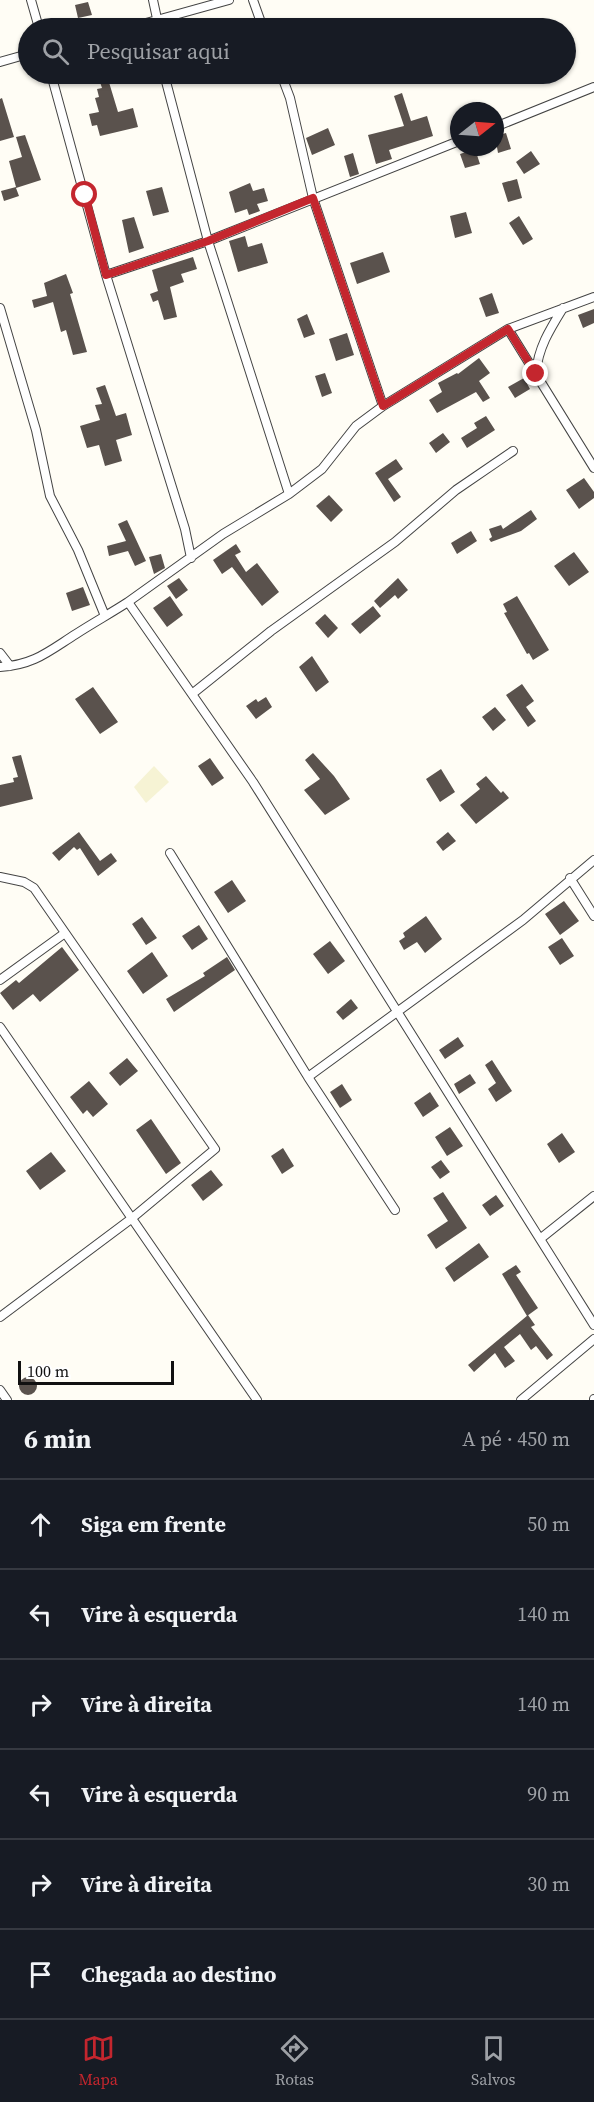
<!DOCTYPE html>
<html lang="pt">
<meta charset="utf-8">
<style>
:root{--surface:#171b24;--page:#242831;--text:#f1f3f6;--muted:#9ea1a6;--line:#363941;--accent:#c4262e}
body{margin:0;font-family:"Source Serif 4",serif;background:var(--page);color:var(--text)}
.compass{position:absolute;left:450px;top:102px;width:54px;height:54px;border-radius:50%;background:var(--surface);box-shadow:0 2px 4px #0004;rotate:73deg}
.scale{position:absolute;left:18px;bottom:15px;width:156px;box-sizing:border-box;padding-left:6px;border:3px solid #111;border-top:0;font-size:16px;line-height:21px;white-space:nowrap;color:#111;-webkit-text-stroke:4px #fff;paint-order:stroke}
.stop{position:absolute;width:18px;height:18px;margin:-14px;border:4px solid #c4262e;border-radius:50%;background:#fff}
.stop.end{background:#c4262e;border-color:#fff;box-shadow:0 2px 6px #0008}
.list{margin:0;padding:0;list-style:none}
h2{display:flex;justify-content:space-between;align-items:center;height:78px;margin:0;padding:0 24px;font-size:26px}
h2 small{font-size:20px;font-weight:400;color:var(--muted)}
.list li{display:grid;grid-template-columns:39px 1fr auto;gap:18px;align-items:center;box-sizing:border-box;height:90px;padding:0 24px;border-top:2px solid var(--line)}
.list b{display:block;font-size:22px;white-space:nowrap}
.list em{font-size:20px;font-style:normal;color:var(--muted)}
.icon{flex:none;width:33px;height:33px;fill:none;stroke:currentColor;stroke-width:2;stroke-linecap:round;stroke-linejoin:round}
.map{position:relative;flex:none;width:594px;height:1400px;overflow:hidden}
.search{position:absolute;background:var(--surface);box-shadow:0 2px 4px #0004;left:18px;right:18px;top:18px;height:66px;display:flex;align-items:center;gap:15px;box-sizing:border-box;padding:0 21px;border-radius:33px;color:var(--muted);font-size:22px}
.sheet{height:618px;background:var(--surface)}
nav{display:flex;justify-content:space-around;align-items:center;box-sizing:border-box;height:84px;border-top:2px solid var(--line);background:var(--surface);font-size:16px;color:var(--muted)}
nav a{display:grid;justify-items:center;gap:3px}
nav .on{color:var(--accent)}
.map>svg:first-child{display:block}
.farmland{fill:#f6f3d4}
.building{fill:#5a524d}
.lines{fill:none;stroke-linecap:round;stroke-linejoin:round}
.street-casing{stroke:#444;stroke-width:10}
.street{stroke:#fff;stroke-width:8}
.route{stroke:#c4262e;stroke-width:8}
</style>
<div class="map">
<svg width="594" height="1400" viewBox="0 0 594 1400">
<rect width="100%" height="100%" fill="#fffdf5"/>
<path class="farmland" d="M154,766L169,782L146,803L134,787Z"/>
<path class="building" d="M88,2L92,15L78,18L75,5Z
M108,79L118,112L133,108L138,127L100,136L97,125L92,126L89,114L99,112L95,98L99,97L97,89L102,88L100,82Z
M402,93L411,121L427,116L433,136L389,150L392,159L376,164L368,135L404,126L394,96Z
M2,98L14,137L0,141V99Z
M328,128L335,145L312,155L306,138Z
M506,133L511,149L498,153L495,136Z
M25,135L41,180L16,188L19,196L4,201L1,191L16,187L9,161L22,157L16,137Z
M475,149L480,164L465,168L460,154Z
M531,151L540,164L524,174L516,162Z
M353,153L359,174L350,177L344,156Z
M517,179L522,198L508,202L502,183Z
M250,183L253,191L264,188L268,201L257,204L260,211L249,215L247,209L235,213L229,192Z
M162,187L169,212L153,216L146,191Z
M466,212L472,233L455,238L450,216Z
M519,216L533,239L523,245L509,223Z
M134,217L144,248L129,253L122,220Z
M245,236L248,247L262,243L268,263L238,272L229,241Z
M383,252L390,272L357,284L350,263Z
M193,257L197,269L181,274L184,282L170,287L177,317L164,320L158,300L153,302L150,294L158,291L152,270Z
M66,274L73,293L70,294L87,352L73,355L66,330L61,332L53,302L34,308L32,300L47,296L44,283Z
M492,293L499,313L486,317L479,298Z
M594,309V323L583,328L578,315Z
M307,314L315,334L304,338L297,319Z
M347,333L354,355L336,361L329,339Z
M479,358L490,373L479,381L490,398L483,402L476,392L437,413L429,400L442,392L438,383L457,373L458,374Z
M325,373L332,393L322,397L315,376Z
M524,378L530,389L515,398L508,387Z
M105,385L116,416L126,413L132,435L116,440L122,461L105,466L99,445L87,448L80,426L100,420L95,405L102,404L96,388Z
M486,416L495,430L467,448L461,438L477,428L474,423Z
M443,433L450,442L436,453L429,443Z
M396,459L403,469L388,479L401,497L394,502L375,473Z
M584,478L594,492V498L579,509L566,490Z
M329,495L343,510L331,522L316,506Z
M531,510L537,519L521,531L491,542L489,539L492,537L489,529L501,525L503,529Z
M127,520L146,561L135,566L128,551L109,556L107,546L126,541L118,524Z
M471,531L477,541L457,554L451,543Z
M236,544L241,552L235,555L246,572L257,563L279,592L262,606L232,567L222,574L213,560Z
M574,552L589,572L569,586L554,566Z
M161,554L165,568L154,574L149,557Z
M179,578L188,590L176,599L167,586Z
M398,578L408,590L398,599L395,595L380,608L374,601Z
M83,587L90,605L72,611L66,593Z
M170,596L183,615L167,627L153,608Z
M517,596L549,650L533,660L529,653L527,654L504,613L507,612L503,604Z
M373,606L381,616L360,634L351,624Z
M325,614L338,628L328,638L315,623Z
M312,656L329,682L316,692L299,667Z
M522,684L534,701L526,707L536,721L528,727L506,695Z
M93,687L118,722L100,734L75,699Z
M266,697L272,707L256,719L246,706L256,699L258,702Z
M495,707L506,720L493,731L482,717Z
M313,753L334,776L350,799L325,815L304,790L320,779L305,760Z
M21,755L33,799L0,807V785L14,782L13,778L18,777L12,757Z
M210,758L224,778L212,786L198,766Z
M441,769L455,792L440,802L426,779Z
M486,776L501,793L503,791L509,798L476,824L460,805L480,789L476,784Z
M79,832L100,861L111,853L117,861L98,876L80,848L77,850L74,847L59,861L52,853Z
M448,832L456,841L443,851L436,842Z
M232,880L246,901L228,913L214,892Z
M564,901L579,921L560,935L545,914Z
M426,916L442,939L425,953L417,942L404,950L399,941L405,937L403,933Z
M142,917L157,938L146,945L132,924Z
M199,925L208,939L192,950L182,936Z
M562,938L574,956L560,965L548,947Z
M330,941L345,961L328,974L313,954Z
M62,947L79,970L40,1002L33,994L13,1010L0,993L16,980L19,983Z
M152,952L168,976L143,994L127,971Z
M227,957L235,970L174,1012L166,999L205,976L203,973Z
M351,999L358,1008L343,1020L336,1012Z
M458,1037L464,1046L445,1059L439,1050Z
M127,1058L138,1071L120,1086L109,1073Z
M492,1060L512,1091L496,1102L488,1089L496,1083L485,1065Z
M470,1074L476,1083L459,1094L454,1084Z
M89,1081L108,1104L93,1117L87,1110L83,1114L70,1097Z
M342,1084L352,1100L340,1108L330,1092Z
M430,1092L439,1106L423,1117L414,1103Z
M151,1119L181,1163L166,1174L136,1130Z
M450,1127L463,1146L447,1156L435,1137Z
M562,1133L575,1152L559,1163L547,1144Z
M283,1148L294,1166L282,1174L271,1156Z
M51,1152L66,1171L40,1190L26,1171Z
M441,1160L450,1172L440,1179L431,1167Z
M211,1170L223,1185L203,1201L191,1185Z
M443,1192L467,1228L436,1249L427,1235L448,1221L433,1198Z
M496,1195L504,1206L490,1216L482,1205Z
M479,1243L489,1257L454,1282L445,1268Z
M516,1265L521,1272L516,1275L538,1308L527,1316L502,1274Z
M528,1315L535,1325L531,1327L553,1355L547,1360L536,1346L531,1350L520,1334L504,1347L515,1361L505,1368L495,1353L474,1372L468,1365Z
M19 1386a9 9 0 1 1 18 0a9 9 0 1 1-18 0Z"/>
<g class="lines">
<defs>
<path id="street" d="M31,0L39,28
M153,0L159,28
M253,0L263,28
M128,28L229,0
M0,62L28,54
M51,74L106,275L185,529L191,558
M164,74L208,241L289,494L322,469L356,426L383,406L508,329L594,297
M281,74L290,98L313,198L383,406
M495,127L594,87
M106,275L208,241L459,141
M0,308L36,430L50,496L78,550L105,616
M508,329L594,468
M536,373C538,348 550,329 563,308
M128,602L223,534L289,494
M0,653L10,666
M0,667C34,665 49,651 76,634C93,623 111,613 128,602L253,782L594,1325
M192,694L271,631L395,542L456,490L513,451
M170,853L308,1077L395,1210
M0,877L24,882L34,888L215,1149L131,1219L0,1317
M570,878L594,916
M0,980L65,933
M0,1027L257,1400
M308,1077L523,920L594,860
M540,1239L594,1196
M0,1390L7,1400
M521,1400L594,1339
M594,1400V1399"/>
</defs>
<use href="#street" class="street-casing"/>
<use href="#street" class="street"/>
</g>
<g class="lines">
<path class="route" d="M85,195L106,275L208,241L313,198L383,406L508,329L536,374"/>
</g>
</svg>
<svg class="compass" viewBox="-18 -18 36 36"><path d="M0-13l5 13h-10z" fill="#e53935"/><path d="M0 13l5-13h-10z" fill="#9ea1a6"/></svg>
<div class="scale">100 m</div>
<div class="stop" style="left:85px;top:195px"></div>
<div class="stop end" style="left:536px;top:374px"></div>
<div class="search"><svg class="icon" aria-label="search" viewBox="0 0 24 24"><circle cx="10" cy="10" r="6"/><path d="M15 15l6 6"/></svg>Pesquisar aqui</div>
</div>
<section class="sheet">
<h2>6 min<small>A pé · 450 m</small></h2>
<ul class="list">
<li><svg class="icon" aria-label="ahead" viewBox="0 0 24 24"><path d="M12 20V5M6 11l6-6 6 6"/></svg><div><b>Siga em frente</b></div><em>50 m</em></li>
<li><svg class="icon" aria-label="left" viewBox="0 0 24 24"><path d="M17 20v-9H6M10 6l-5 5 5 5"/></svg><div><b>Vire à esquerda</b></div><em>140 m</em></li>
<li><svg class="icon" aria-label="right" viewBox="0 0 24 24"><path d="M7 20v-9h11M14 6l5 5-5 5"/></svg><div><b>Vire à direita</b></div><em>140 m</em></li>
<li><svg class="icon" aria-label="left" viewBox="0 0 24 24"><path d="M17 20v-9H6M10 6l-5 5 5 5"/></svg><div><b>Vire à esquerda</b></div><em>90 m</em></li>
<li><svg class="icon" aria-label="right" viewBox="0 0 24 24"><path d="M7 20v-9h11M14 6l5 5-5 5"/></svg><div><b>Vire à direita</b></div><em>30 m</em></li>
<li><svg class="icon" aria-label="arrive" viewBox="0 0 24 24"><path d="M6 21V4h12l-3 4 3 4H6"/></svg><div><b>Chegada ao destino</b></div></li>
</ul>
</section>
<nav>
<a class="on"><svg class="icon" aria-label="map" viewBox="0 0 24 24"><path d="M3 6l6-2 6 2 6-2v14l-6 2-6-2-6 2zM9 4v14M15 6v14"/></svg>Mapa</a>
<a><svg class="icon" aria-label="directions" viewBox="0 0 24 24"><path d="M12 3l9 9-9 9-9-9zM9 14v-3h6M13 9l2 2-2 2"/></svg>Rotas</a>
<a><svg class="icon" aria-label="saved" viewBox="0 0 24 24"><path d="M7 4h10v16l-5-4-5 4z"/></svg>Salvos</a>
</nav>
